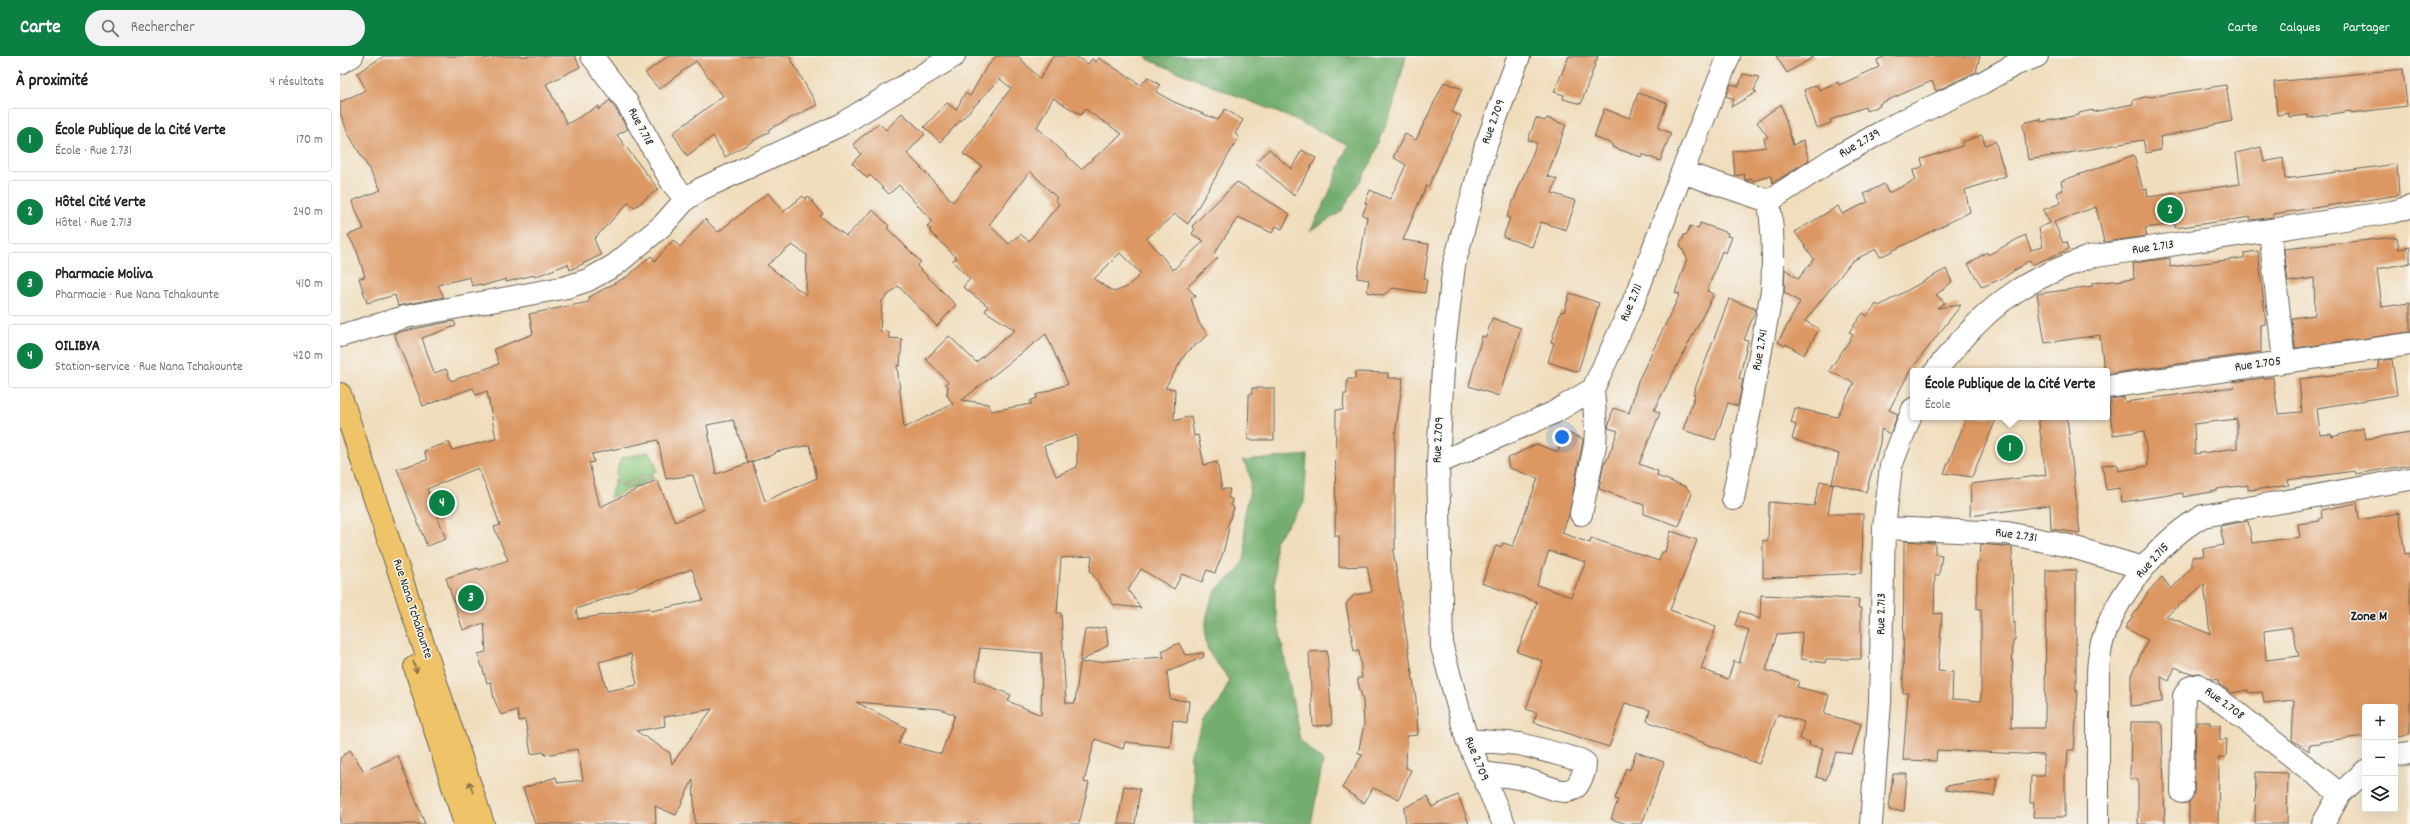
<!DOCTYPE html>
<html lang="fr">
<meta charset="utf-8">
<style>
:root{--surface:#fff;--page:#f2f2f2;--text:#222;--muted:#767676;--line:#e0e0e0;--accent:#0b8043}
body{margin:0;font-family:Dekko,sans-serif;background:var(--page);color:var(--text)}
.controls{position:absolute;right:12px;bottom:12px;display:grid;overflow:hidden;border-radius:4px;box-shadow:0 4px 16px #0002}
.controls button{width:36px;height:36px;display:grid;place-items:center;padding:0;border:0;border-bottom:1px solid var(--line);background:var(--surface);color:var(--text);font:20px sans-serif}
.you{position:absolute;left:1222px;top:381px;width:14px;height:14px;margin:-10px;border:3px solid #fff;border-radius:50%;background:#1a73e8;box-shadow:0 0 0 6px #1a73e833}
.badge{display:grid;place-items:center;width:26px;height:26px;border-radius:50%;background:var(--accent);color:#fff;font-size:13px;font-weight:700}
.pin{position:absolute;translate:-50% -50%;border:2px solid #fff;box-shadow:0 1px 4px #0006}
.popup{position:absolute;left:1570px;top:312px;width:200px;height:52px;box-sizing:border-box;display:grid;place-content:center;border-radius:4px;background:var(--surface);filter:drop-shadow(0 1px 3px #0005);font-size:13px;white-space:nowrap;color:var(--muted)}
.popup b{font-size:15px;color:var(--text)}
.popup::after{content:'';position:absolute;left:50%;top:100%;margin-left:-8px;border:8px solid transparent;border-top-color:var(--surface)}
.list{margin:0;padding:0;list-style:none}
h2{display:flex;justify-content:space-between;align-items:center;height:52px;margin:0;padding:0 16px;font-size:17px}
h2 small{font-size:13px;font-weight:400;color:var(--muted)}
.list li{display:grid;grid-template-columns:26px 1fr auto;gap:12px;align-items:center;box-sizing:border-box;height:64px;margin:0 8px 8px;padding:0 8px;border:1px solid var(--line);border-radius:4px}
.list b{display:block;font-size:15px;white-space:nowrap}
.list p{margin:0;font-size:13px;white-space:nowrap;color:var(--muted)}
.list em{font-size:13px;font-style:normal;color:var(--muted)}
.icon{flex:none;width:22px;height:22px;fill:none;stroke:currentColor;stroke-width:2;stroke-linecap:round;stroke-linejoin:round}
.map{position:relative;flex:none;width:2070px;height:768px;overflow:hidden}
header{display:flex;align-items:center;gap:24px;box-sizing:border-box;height:56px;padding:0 20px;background:var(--accent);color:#fff}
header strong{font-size:19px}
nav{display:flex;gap:22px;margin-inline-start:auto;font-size:14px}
.search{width:280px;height:36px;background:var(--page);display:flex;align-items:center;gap:10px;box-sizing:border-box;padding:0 14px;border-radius:22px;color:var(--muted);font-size:15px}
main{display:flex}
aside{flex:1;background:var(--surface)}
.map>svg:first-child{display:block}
.green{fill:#8fca7f;stroke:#56734e}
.forest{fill:#73ae6e;stroke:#486545}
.building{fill:#dc9762;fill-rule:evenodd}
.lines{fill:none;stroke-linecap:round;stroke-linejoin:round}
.minor-casing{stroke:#666054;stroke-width:24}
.major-casing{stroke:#666054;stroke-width:24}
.minor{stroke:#fff;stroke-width:22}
.major{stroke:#efc469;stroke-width:22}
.oneway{stroke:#867042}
.labels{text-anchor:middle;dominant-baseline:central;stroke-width:3;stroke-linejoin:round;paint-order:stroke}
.street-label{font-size:13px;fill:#1c1c1c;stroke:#f6f6f2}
.neighbourhood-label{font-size:14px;font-weight:bold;fill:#1c1c1c;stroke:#f6f6f2}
</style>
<header>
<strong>Carte</strong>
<div class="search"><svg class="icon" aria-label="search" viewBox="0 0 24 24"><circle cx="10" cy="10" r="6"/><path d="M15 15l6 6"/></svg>Rechercher</div>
<nav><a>Carte</a><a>Calques</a><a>Partager</a></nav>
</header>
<main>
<aside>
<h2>À proximité<small>4 résultats</small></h2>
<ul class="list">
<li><span class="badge">1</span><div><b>École Publique de la Cité Verte</b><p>École · Rue 2.731</p></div><em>170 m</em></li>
<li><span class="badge">2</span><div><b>Hôtel Cité Verte</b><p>Hôtel · Rue 2.713</p></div><em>240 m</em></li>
<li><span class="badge">3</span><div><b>Pharmacie Moliva</b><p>Pharmacie · Rue Nana Tchakounte</p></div><em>410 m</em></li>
<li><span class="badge">4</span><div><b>OILIBYA</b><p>Station-service · Rue Nana Tchakounte</p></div><em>420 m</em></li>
</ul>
</aside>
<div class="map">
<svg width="2070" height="768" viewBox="0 0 2070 768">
<rect width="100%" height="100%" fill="#f6f6f2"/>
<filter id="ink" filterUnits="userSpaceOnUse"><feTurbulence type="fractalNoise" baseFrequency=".025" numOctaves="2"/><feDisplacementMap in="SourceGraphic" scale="8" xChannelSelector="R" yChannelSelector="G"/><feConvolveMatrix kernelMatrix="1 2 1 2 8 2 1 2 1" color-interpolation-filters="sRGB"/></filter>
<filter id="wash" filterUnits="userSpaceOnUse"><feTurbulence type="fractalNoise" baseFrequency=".012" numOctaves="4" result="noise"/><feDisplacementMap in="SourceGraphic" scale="16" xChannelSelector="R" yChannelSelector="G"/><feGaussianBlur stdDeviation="0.9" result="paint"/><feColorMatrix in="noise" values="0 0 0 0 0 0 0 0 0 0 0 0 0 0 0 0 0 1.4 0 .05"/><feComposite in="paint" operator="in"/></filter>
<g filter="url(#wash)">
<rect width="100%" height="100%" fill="#f0ddbc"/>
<path class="green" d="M308,396L312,399L317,415L283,429L276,418L281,402Z
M312,419L314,422L270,442L276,422L283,432Z"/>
<path class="forest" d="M806,0H1066L1053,51L1031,107L1001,156L970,175L988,140L1008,89L951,62L809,4Z
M967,399L964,447L935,485V551L960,684L983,705L971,768H854V725L850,699L864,664L880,646L889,625C883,611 868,602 866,586C863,571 869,540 881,529C890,522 897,518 902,507C909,493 904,480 904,465C905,444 919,423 902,405Z"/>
<g id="blocks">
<path class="building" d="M44,0H142L144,3L159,0H235L240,11L206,28L227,68L259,50L258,54L270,44L288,73L277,79L318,133L294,152L289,146L254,183L261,199L230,214L228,208L194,221V219L166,226V223L142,230L141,228L132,230L130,221L98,229L104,241L58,250L55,239L27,247L19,222L25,221L17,195L8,179L24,173L12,145L41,134L8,77L0,57V46L26,34L17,17Z
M328,0H449L477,49L429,73V76L385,101L373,80L347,100L333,77L383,40L356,5L319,33L305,17Z
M656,0H678L700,23L713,0H735L748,8L752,3L756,6L759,2L801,29L808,21L820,29L816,36L834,46L878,64L885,53L903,64L895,78L899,81L848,168L835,158L807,182L833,214L864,185L852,178L855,173L852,170L897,126L950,158L942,173L936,170L932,177L898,161L874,198L878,202L847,231L856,240L851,242L859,267L868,279L846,297L825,332L835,333L834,365L851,360L854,380L858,379L864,409L877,406L882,433H890L888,442L892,443L891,450L894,451L887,472H889L883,497L875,517L867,514L862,526L842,518L834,533L801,513L788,534L801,552L774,549L750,515L752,500L721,502L717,557H721L726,647H735L740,607L824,601L822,595L839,587L845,599L863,597L864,601L827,616L830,643L849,645L847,667L833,664L830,691L785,686L783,693L755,683L744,726L749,727L739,768H355L353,723L336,759L315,750L316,768H195L183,732L216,721L218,727L243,724L238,693L205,699L204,696L191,698L185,664L179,665L177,654L161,659L154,643L151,626L147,627L138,598L146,596L144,567L123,574L106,522L138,512L139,514L168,504L154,471L160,469L150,441L138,412L87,433L106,483L87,490L57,413L87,404L84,395L109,386L112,394L156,383L147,335L136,339L133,332L83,350L54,277L114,265L116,270L82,282L94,317L106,313L111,325L159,308L154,293L193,278L189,258L249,246V241L288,220L311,200L315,205L333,184L340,191L365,163L378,176L428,137L443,156L463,140L465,143L468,140L483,158L480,160L506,180L533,154L549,170L547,172L581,206L577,210L616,249L597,270L558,230L542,245L540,275L549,276V282L562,283L560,310L557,309L564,372L613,348L607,339L608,330L605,328L608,326L586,303L609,280L636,306L675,274L645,255L648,250L623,231L630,223L612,205L617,202L589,175L591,174L587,170L592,165L559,129L549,138L530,119L527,122L512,107L521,98L513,88L539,67L546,74L562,57L585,78L567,97L613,146L642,110L623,98L671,32L660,23L600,86L584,71L607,47L616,54L625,37L630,40L644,15ZM713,42L741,59L745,53L782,78L741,113L697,71ZM690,115L717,142L715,144L719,148L689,185L680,178L669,188L649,169ZM452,189L467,199L466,239L427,209ZM780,197L801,218L787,231L774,236L754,223ZM706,278L728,328L696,339L697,342L690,345L692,348L651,355L649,348L622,344ZM393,364L408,407L435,398V396L470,389L477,422L425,445L412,406L376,418L367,369ZM737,379V411L716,420L704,390ZM318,384L326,423L353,419L364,453L335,466L317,424L260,451L249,407L254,406L252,398ZM352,513L363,544L311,555L310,552L238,563L236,553ZM640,592L702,597L701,659L668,645L671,639L635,624ZM291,598L297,629L267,635L259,606ZM516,646L600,653L615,659L601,698L558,687L566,672ZM372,653L332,708L330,697L296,675L325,670L324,661Z
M1229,0H1258L1241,48L1223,43L1224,39L1214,36Z
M1436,0H1475L1447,17Z
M1546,0H1640L1636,16L1596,35L1592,25L1539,48L1540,50L1526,55L1525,51L1490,64L1491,67L1477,72L1464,34L1477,29L1479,34L1498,26L1499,29L1539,11L1537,4Z
M2063,13L2067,50L2011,57V55L1968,62V59L1949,61V57L1937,59L1934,26Z
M1403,18L1419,21L1414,35L1417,36L1391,51L1394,43L1386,40L1391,28L1399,30Z
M1104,26L1122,33L1112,56L1121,60L1088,131L1086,130L1063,184L1089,188L1084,223H1087L1085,237L1053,232L1043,239L1027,236L1029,224L1017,222L1027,161L1022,159L1027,148L1025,147L1030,134L1050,143L1066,109L1053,101L1065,78L1076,84Z
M1886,29L1892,65L1820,81L1821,94L1806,97L1803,84L1688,104L1683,69L1686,66L1701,63V66L1739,59V57L1753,54V56L1793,48V44L1809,40V41Z
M1298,37L1327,47L1318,72L1331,77L1320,105L1302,98L1301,101L1272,91V88L1254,81L1264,53L1290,62Z
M1441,48L1453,89L1463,84L1469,104L1433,127L1431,120L1412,125V123L1405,124L1404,118L1395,120L1393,95L1426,91L1424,83L1428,81L1417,66Z
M1196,62L1205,65L1207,62L1226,69L1207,120L1217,123L1212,137L1236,145L1226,174L1201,166L1192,191L1163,181L1170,162L1167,161L1197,87L1188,84Z
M1642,79L1645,89L1655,85L1666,120L1625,134L1630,156L1540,201L1536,193L1512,205L1465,265L1479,273L1464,299L1446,288L1445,290L1438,286L1460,246L1444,236L1445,213L1458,223L1474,203L1455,176L1498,150L1502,158L1528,146L1524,138L1544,128L1548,137L1576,124L1573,115L1583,110L1581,103L1622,90V86Z
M1921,91L1924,106L1943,102L1945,123L2057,108L2059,139L1934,158V161L1911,164L1910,161L1835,172V168L1805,172L1807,180L1764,186L1756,151L1714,166L1723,187L1727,186L1729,193L1692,209L1690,204L1663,222L1642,231L1628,208L1647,196L1648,199L1685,179L1691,194L1703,191L1699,172L1710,167L1703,154L1721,147L1717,137L1723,134L1721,125L1794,99L1803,134L1807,133L1808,141L1900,128L1896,97Z
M929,93L951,113L962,94L976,102L954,140L916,107Z
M1360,167L1388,177L1387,180L1392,181L1386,197L1382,195L1367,235L1374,238L1314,354L1320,357L1299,408L1318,415L1317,420L1346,431L1352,438L1339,470L1304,458V449L1259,433L1264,406H1266L1278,375L1268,372L1273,352L1289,357L1298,325L1340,238L1335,237L1347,202L1340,189L1344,179L1347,178L1350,170L1358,173Z
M2057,181L2059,193L2070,191V207L2037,213L2042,251L2070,247V276L1955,292L1952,262L1975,259L1974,222L1948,226L1944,193Z
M1918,195L1926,268L1921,269V296L1767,318V315H1764L1760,279L1705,287L1697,238L1753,230L1752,227L1794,223L1793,207L1830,202V211L1904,202V197Z
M1606,213L1612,226L1596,239L1605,247L1597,252L1621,249L1570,315L1549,354L1558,358L1550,378L1541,373L1540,387L1526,436L1492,427L1499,398L1452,383L1456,369L1451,367L1455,352L1497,361L1514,327L1489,315L1513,279L1509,276L1523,257L1527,260L1536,248L1539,250Z
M1230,237L1259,247L1238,316L1208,306L1214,287L1211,286L1221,255L1224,256Z
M1389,243L1416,253L1404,284L1408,285L1399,323L1403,324L1398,350L1388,347L1375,384L1343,374L1355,339L1353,338Z
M1152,262L1181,272L1159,340L1129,330L1142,280L1146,281Z
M2052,303L2057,339L1977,352L1980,379L1991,378L1992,381L2024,372L2026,383L2070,376V409L2016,418L2015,415L1948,424L1949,429L1931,432L1908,434V429L1877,433V435L1843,441V437L1782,446L1780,432L1766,434L1762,409L1777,408L1779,415L1808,410L1804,375L1773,379L1769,348H1771L1770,343L1784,341L1785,346L1894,331L1893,326L1933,321L1938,358L1962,356L1959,323L2039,313L2038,305ZM1897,363V392L1855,398L1854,368Z
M1015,316L1048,317V322H1063L1055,379V494H1053L1076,643L1078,679L1067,680L1066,712L1071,714L1059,743L1033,732L1024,747L1002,732L1023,698L1018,697L1024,669L1023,645L1017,622H1022L1019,594L1014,595L1006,548L1014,539L1032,536L1027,510L999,511V480H995L996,354H1003L1004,338H1007V323H1015Z
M912,332H934V384H908L909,338H912Z
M1627,361H1657L1632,421L1604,417Z
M1698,361H1727L1740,477L1711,473L1710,449L1630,460L1631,428L1706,419Z
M1223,375L1243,383L1229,459L1222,477L1250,487L1251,482L1319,505L1322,496H1325L1331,475L1357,484L1330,554L1376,571L1361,613L1388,623L1394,605L1399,607L1409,574L1395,569L1400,555L1420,563L1421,539L1519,543L1518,552H1521V603H1486L1485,607L1461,603L1462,576L1437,578L1426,614L1459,625L1457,631L1489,639L1484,658L1521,668L1512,698L1496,696L1486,724L1476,721L1483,692L1469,689L1470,686L1460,683L1464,666L1438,658L1419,708L1307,665L1310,654L1285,647L1269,691L1193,666L1197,657L1186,653L1203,605L1177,596L1197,546L1142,527L1156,490L1161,491L1163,487L1173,490L1198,422L1169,412L1167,403L1196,388L1218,396ZM1209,495L1246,506L1231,541L1197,529Z
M1480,425L1493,428L1488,458H1523L1522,517L1423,522V484L1428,485L1429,446L1474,450Z
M2017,447L2019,464L2059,457L2065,498L2070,497V678L2057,680L2055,677V651H2025V680L1980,686V688L1969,689V695L1952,684L1954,644L1924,647L1922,636L1908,637V634L1891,637L1879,628L1878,624L1871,623L1860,617L1850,618L1835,611L1829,625L1821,621L1822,646L1791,650V619L1808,584L1785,572L1808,536L1822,521L1831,533L1852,511V501L1864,500L1863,493L1884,489L1880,470L1908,465L1912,487L1960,481L1958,468L1980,465L1979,463L1982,462L1981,454ZM1864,528L1870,578L1826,560ZM1951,571L1959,600L1926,604L1924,575Z
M1564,485L1595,487V498L1602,499L1599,519H1595L1594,558L1602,557L1598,615L1613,616L1612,643L1641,645V553H1637V506H1640L1641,488L1672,491L1673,567L1675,566V584H1673L1671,672H1705L1706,514H1736V636L1738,635L1734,694H1728L1727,711L1725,712V761H1693L1694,747H1690L1691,720H1704V699L1597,694L1596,705L1563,704L1568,637H1563Z
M766,571L768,589L740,606L745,574Z
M987,595L992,669L973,670L969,596Z
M1791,666H1819L1822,670L1825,768H1798V723H1790Z
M1856,666H1870V669H1880V684L1887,683L1886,701H1879L1878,768H1849V746L1854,736Z
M10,694L24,715L58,700L85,768H0V702Z
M1296,696L1324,706L1302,768H1287L1271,763L1278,744L1275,743L1286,712L1290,714Z
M1916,716L1948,717L1947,768H1915Z
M1553,718H1567L1564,755L1549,754Z
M1657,722L1654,740L1606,734V730Z
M784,730L800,733L795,768H778Z
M1118,739L1129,768H1066L1064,752L1088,740L1092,751Z"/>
</g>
</g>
<g filter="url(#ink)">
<use href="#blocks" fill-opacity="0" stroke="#666054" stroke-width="1"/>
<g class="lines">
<defs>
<path id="minor" d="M252,0L286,45L333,128L346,143
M0,7L12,0
M1342,116L1429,145L1493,103L1556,68L1642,27L1674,9L1697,0
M1930,175L1944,306
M0,280L65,261L227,231L248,224L275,209L323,169L346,143L361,133L500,69L614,0
M1596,315C1602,305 1612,296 1619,287C1659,240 1692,222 1749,201L2052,156L2070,151
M1767,331L2070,288
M1098,407L1213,357L1253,333L1293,247L1342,116L1389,0
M1393,443L1432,235C1434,204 1433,175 1429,145
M1241,458L1255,389L1256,373L1253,333
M1544,472L1667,477L1729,490L1803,512
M1127,684L1180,688L1240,704L1245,707C1245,715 1243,719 1240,725C1230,747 1201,726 1184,723C1170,720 1155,719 1141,717
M2055,699L2070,697
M1842,736L1844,640L1849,632L1858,629L1892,653L2000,738
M1164,768L1127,684L1102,591L1098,407L1104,292L1114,209L1146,89L1179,0
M1531,768L1540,646L1544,472L1551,410L1573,353
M1758,768C1758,730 1758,693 1758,655C1758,632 1756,603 1764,580C1779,535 1822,483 1863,460L2070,423
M1983,768L2000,738L2025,715"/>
<path id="major" d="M0,338L143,768
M75,611L125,768"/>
</defs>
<use href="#minor" class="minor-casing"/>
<use href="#major" class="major-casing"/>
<use href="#minor" class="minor"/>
<use href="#major" class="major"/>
</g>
<defs><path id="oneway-shaft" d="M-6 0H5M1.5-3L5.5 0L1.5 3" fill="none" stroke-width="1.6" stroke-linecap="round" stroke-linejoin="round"/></defs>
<g class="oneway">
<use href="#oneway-shaft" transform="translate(75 611) rotate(72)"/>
<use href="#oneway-shaft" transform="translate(131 731) rotate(-108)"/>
</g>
</g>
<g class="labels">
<g class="street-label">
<text transform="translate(1154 66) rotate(-70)">Rue 2.709</text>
<text transform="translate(300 71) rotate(62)">Rue 7.718</text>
<text transform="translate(1520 88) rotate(-30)">Rue 2.739</text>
<text transform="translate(1813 192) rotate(-8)">Rue 2.713</text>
<text transform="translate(1292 247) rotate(-67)">Rue 2.711</text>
<text transform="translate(1421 294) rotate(-80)">Rue 2.741</text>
<text transform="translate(1918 309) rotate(-8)">Rue 2.705</text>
<text transform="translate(1099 384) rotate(-87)">Rue 2.709</text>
<text transform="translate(1676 480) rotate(8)">Rue 2.731</text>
<text transform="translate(1813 505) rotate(-48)">Rue 2.715</text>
<text transform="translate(72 553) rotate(72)">Rue Nana Tchakounte</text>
<text transform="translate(1542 558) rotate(-89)">Rue 2.713</text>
<text transform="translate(1884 648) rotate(36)">Rue 2.708</text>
<text transform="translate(1136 703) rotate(68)">Rue 2.709</text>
</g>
<g class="neighbourhood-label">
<text x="2029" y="561">Zone M</text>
</g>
</g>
</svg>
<div class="controls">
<button>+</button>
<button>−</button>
<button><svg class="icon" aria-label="layers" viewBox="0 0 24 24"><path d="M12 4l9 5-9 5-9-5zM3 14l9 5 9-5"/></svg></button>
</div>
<div class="you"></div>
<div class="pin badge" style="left:1670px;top:392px">1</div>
<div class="popup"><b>École Publique de la Cité Verte</b>École</div>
<div class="pin badge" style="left:1830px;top:154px">2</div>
<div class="pin badge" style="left:131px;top:542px">3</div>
<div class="pin badge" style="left:102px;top:447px">4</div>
</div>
</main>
